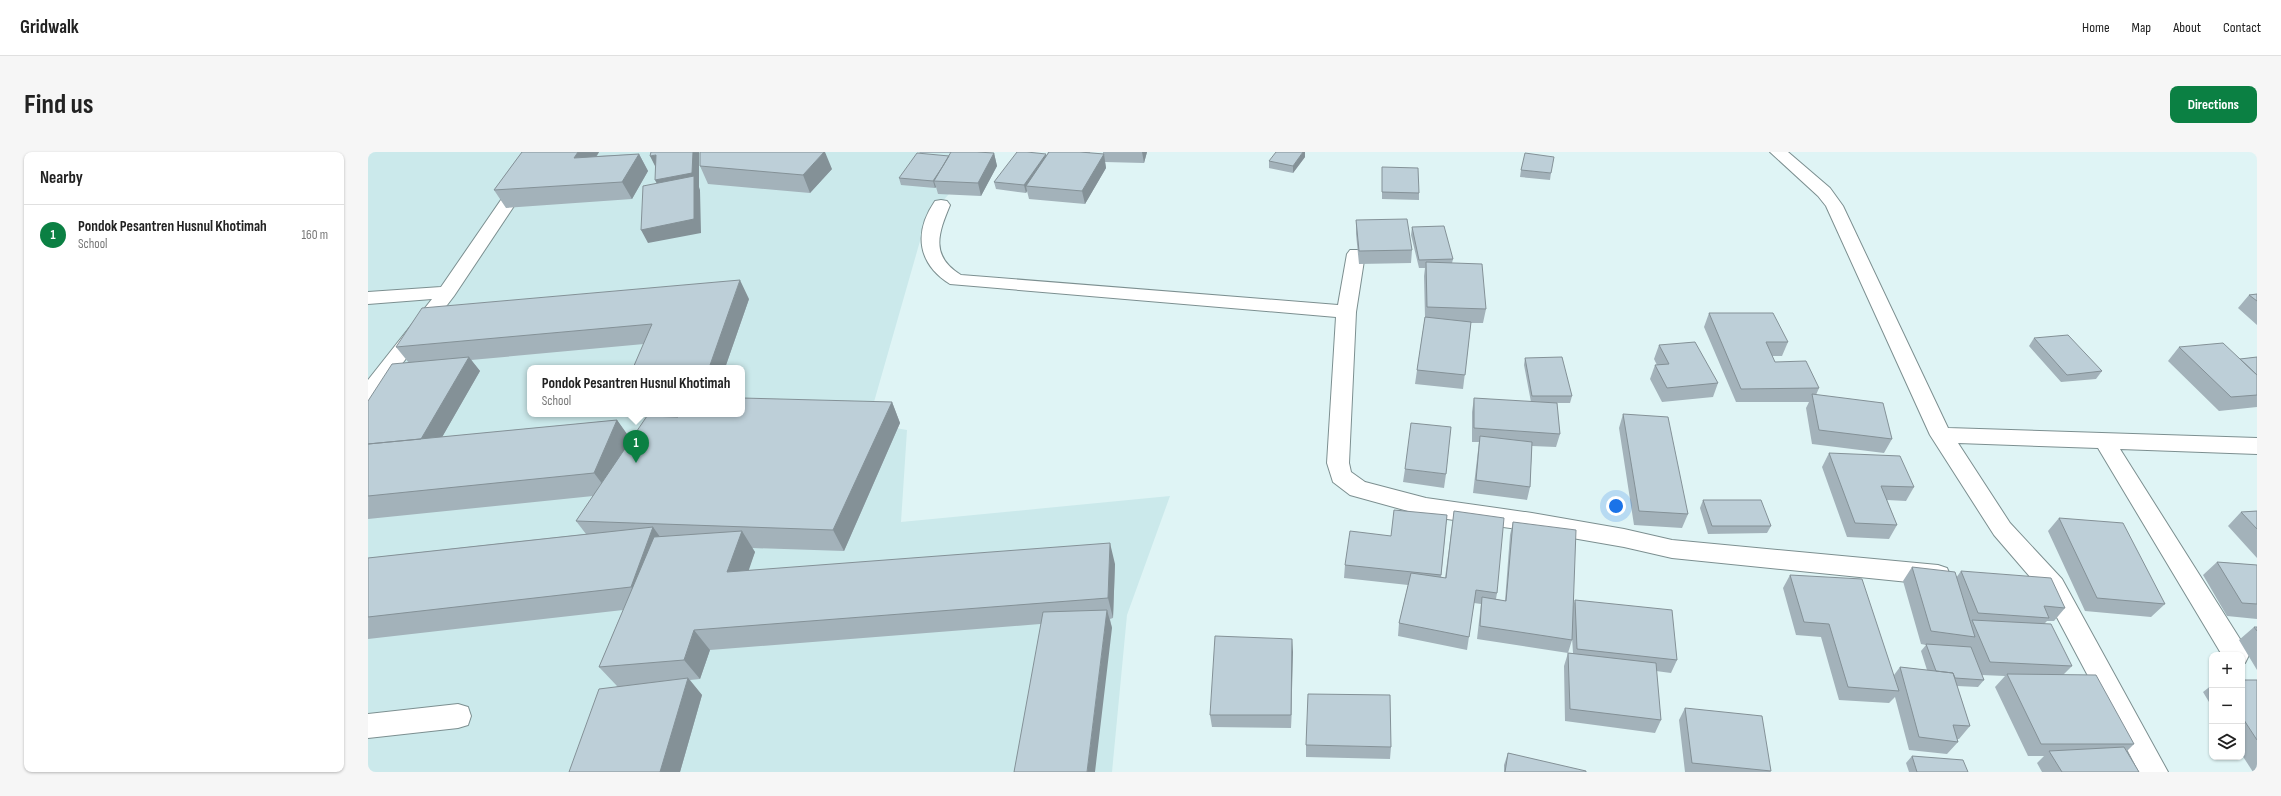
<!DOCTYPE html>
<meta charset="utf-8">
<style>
:root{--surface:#fff;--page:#f6f6f6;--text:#222;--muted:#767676;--line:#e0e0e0;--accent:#0b8043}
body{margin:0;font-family:"Sofia Sans Condensed",sans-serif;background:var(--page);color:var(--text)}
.controls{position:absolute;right:12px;bottom:12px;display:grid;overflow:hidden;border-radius:8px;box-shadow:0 1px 3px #0004}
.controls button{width:36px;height:36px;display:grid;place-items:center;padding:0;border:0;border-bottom:1px solid var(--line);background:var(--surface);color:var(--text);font:20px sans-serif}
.you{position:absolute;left:1248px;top:354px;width:14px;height:14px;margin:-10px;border:3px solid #fff;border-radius:50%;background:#1a73e8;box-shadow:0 0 0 6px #1a73e833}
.badge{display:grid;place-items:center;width:26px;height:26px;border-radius:50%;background:var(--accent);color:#fff;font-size:13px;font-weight:700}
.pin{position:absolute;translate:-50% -33px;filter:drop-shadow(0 1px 2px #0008)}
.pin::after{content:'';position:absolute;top:21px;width:14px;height:12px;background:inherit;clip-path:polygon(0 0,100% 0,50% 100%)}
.popup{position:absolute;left:159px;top:213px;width:218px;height:52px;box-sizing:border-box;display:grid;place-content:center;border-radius:8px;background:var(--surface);filter:drop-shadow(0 1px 3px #0005);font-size:13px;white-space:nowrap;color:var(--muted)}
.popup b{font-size:15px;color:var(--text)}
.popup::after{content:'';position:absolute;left:50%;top:100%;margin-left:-8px;border:8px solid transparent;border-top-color:var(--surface)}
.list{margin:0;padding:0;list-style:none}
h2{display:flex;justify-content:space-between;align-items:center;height:52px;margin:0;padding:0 16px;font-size:17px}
h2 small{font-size:13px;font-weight:400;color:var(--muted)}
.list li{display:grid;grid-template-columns:26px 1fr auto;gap:12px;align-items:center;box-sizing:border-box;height:60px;padding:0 16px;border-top:1px solid var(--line)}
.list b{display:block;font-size:15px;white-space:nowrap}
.list p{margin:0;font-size:13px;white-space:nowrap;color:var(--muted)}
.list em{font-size:13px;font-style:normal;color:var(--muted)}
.icon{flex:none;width:22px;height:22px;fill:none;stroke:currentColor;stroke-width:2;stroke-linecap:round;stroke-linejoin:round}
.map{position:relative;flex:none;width:1889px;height:620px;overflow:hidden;border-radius:8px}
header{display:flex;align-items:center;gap:24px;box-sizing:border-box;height:56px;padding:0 20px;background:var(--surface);border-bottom:1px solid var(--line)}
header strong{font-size:19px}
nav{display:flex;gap:22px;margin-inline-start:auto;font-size:14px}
.intro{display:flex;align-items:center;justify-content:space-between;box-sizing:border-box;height:96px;padding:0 24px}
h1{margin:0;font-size:28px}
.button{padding:10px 18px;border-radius:8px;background:var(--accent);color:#fff;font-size:14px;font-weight:700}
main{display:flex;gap:24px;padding:0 24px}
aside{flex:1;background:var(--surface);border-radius:8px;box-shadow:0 1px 3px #0004}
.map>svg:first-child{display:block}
.built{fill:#cbe9eb;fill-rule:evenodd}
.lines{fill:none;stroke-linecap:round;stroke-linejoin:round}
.minor-casing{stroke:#7c8f90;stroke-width:2}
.minor{fill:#fff;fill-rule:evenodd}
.wall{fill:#a3b2ba}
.shaded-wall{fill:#849197}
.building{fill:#bdcfd8;stroke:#849197}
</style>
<header>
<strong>Gridwalk</strong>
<nav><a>Home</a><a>Map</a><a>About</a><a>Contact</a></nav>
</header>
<div class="intro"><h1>Find us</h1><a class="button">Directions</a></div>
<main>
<aside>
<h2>Nearby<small></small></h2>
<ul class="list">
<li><span class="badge">1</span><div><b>Pondok Pesantren Husnul Khotimah</b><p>School</p></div><em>160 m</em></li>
</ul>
</aside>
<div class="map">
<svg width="1889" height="620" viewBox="0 0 1889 620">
<rect width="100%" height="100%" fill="#dff4f5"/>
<path class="built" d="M0,0H618L558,68L500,271L539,278L533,370L802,344L759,463L744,620H0ZM162,216H374V262H162Z"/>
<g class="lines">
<defs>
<path id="minor" d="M166,0H182L86,144L7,247L0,249V228L64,147L0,152V140L73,135Z
M1402,0H1420L1462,36L1475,54L1580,276L1889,286V302L1752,297L1877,495L1881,503L1877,511L1874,512V503H1854L1730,296L1590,291L1642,371L1694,427L1800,620H1771L1676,441L1626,383L1562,283L1458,54L1450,44Z
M573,48L579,49L582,53C570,82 562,104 593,123L970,153L979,102L982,98H994L997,102L988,160L981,311L983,320L997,330L1058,346L1164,361L1256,377L1304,388L1570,413L1579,416L1582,423L1579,430L1570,433L1304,406L1256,395L1164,379L1058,364L982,343L965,330L959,311L968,165L582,132C550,112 545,81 567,49Z
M90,552L100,555L103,564L100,573L90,576L0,586V562Z"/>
</defs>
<use href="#minor" class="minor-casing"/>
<use href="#minor" class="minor"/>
</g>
<path class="wall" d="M154,0H231L229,4L271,2L280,19L264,47L138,56L126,38Z
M551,0H609L626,1L629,14L613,44L570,42L568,35L567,36L533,33L531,26L581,4L583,1H552Z
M671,0H722V1L735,2V0H779L776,11L737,10L738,16L717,52L661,47L659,39L658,41L628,37L626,30L679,3L680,0Z
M937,5L925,21L901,16V9Z
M332,14L464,17L442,41L340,32Z
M1014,15L1051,41V48L1014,47Z
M1153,18L1183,21L1182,28L1152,25Z
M988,68L1044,98L1043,111L991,112L988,82Z
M1044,75L1085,107L1084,111L1118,157L1115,171H1103L1095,237L1047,232L1049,218L1057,165L1056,124L1057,116H1051L1043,83Z
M1889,142V173L1870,156L1881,143Z
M381,147L357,216H265L276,192L103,208L112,219L74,285L249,268L263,288L310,265L524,250L532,271L476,399L384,396L387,400L380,418L747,412L745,466L742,467L744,476L672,472L342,498L332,527L322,528L334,543L312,620H201L249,534L231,515L255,458L0,487V406L218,382L208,369L225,344L0,367V249L41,211L28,195Z
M1341,161L1420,190L1414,204H1404L1407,210L1451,236L1448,243L1524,287L1516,301L1444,292L1438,256L1441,250H1368L1336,175Z
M1666,186L1734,219L1728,227L1693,230L1661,194Z
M1291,193L1350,231L1345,245L1294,250L1282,227L1287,213H1289L1286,207Z
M1811,195L1872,207L1889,205V255L1851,259L1800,209Z
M1157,206L1204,244L1202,251H1188L1192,282L1188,295L1164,294L1162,335L1159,348L1105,341L1111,290H1104V260L1106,246L1163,250L1156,213Z
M1255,262L1320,362L1314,376L1266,373L1251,276Z
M1461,301L1546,335L1538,349L1519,348L1529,373L1521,387L1479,385L1454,315Z
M1037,317L1078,322L1076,336L1035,330Z
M1335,348L1403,374L1399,381L1340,382L1332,356Z
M1086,359L1129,441L1128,447L1137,449L1142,383L1145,370L1205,455L1207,448L1309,508L1303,521L1288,519L1293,568L1287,581L1197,569L1196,514L1200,501H1205L1204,485V488L1200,501L1109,487L1113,452L1106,451L1099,498L1030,484L1031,471L1040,433L976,426L977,413L1023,384L1079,363L1073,426H1077Z
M1889,359V406L1860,374L1873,360Z
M1691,366L1797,452L1783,465L1717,459L1680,379Z
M1849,410L1889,413V467L1859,464L1835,423Z
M1544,415L1588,426L1593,419L1697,456L1686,469H1679L1676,472L1704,514L1695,523L1766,592L1759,599L1771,620H1674L1669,611L1676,604H1660L1627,535L1637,524L1614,523L1616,528L1610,535L1589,534L1602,574L1591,587H1589L1590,590L1579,602L1541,598L1527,545L1521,551L1471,548L1453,485L1428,483L1415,436L1422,423L1526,523L1532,515L1559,518L1553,499L1558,493L1553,492L1535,429Z
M1886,475H1889V518L1871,488Z
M924,487L923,576L844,575L842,563Z
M1874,528H1889V620H1885L1874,603Z
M1844,533V555L1835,540Z
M1317,556L1403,619L1402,620H1317L1311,568Z
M938,593L1023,595L1022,607L938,605Z
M1140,601L1218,620H1136V613Z
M1544,604L1600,620H1541L1538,611Z"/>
<path class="shaded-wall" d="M210,0H231L216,23L206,6Z
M325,0H331V35L332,38L333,81L280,91L273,78L294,42L287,28Z
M456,0H457L464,17L442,41L435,23Z
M774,0H779L776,11Z
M935,0H937V5L925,21V14Z
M626,1L629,14L613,44L610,31Z
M271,2L280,19L264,47L254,30Z
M678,2L680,9L658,34L659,39L658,41L656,33Z
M736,2L738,16L717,52L714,39Z
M288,3L289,18L282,4Z
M582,4L566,29L568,35L567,36L565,29Z
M372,128L381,147L357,216H341Z
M101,205L112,219L65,301L53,287Z
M524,250L532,271L476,399L465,378Z
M249,268L264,289L242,342L226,321Z
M285,375L300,396L280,456L263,435Z
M374,379L387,400L373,441L359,420Z
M742,391L747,412L745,466L740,446Z
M739,458L744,476L727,620H719Z
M326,478L342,498L332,527L316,508Z
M924,487L925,500L923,576V563Z
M320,526L334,543L312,620H292Z"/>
<path class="building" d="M154,0H210L206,6L271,2L254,30L126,38Z
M283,0H325L324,21L287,28L288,3L282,4Z
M332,0H456L435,23L332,14Z
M583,0H609L626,1L610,31L566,29Z
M649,0H659L678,2L656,33L626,30Z
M681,0H712L736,2L714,39L658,34Z
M908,0H935L925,14L901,9Z
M549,1L581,4L575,14L565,29L531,26Z
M1157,1L1186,5L1183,21L1153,18Z
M1014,15L1050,16L1051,41L1014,40Z
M326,24V67L273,78L275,34Z
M1039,67L1044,98L991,99L988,68Z
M1076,74L1085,107L1051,108L1044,75Z
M1058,110L1114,112L1118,157L1059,155Z
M372,128L341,216H265L284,172L28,195L54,156Z
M1889,142V149L1881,143Z
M1341,161H1405L1420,190H1398L1407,210L1438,209L1451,236L1373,237Z
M1057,165L1103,170L1097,223L1049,218Z
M1700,183L1734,219L1699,223L1666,186Z
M1327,190L1350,231L1299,236L1287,213L1301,212L1291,193Z
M1855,191L1889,223V243L1863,245L1811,195Z
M101,205L53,287L0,292V249L24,212Z
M1194,205L1204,244H1164L1157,206Z
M1889,205V223L1872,207Z
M1444,242L1515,251L1524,287L1451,278Z
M374,246L524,250L465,378L208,369L279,264L310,265L312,262H374Z
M1106,246L1189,251L1192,282L1106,276Z
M1255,262L1300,265L1320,362L1271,359Z
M249,268L226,321L0,344V292Z
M1043,271L1083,275L1078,322L1037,317Z
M1112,284L1164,290L1162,335L1108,328Z
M1461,301L1532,304L1546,335L1513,334L1529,373L1487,371Z
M1335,348H1393L1403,374H1344Z
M1026,358L1079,363L1073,423L977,413L982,379L1023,384Z
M1086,359L1136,366L1129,441L1108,438L1101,485L1031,471L1043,421L1078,426Z
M1889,359V377L1873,360Z
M1691,366L1755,371L1797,452L1729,446Z
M1145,370L1208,378L1204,488L1112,474L1114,445L1138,449Z
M285,375L263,435L0,465V406Z
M374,379L359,420L742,391L740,446L326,478L316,508L231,515L286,385Z
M1849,410L1889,413V452L1874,451Z
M1544,415L1587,420L1607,485L1563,479Z
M1593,419L1683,426L1697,456L1676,454L1681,466L1610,461Z
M1422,423L1494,427L1531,539L1480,535L1461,472L1436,470Z
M1207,448L1304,458L1309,508L1209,497Z
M739,458L719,620H646L675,460Z
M1604,468L1683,472L1704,514L1622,510Z
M1886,475H1889V479Z
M847,484L924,487L923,563H842Z
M1558,492L1603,495L1616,528L1587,526L1585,521L1568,519Z
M1200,501L1288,511L1293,568L1202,557Z
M1532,515L1585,521L1602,574L1585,573L1590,590L1551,585Z
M1639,522L1728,523L1766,592H1673Z
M320,526L292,620H201L231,537Z
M1874,528H1889V588L1874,565Z
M940,542L1022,543L1023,595L938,593Z
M1317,556L1394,564L1403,619L1324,611Z
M1756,595L1771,620H1694L1681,599Z
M1140,601L1218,619V620H1137Z
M1544,604L1595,608L1600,620H1549Z"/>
</svg>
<div class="controls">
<button>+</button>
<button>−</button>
<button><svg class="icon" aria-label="layers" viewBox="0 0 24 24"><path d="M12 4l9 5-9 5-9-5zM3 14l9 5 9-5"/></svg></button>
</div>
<div class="you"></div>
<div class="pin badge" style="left:268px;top:311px">1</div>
<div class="popup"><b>Pondok Pesantren Husnul Khotimah</b>School</div>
</div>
</main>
